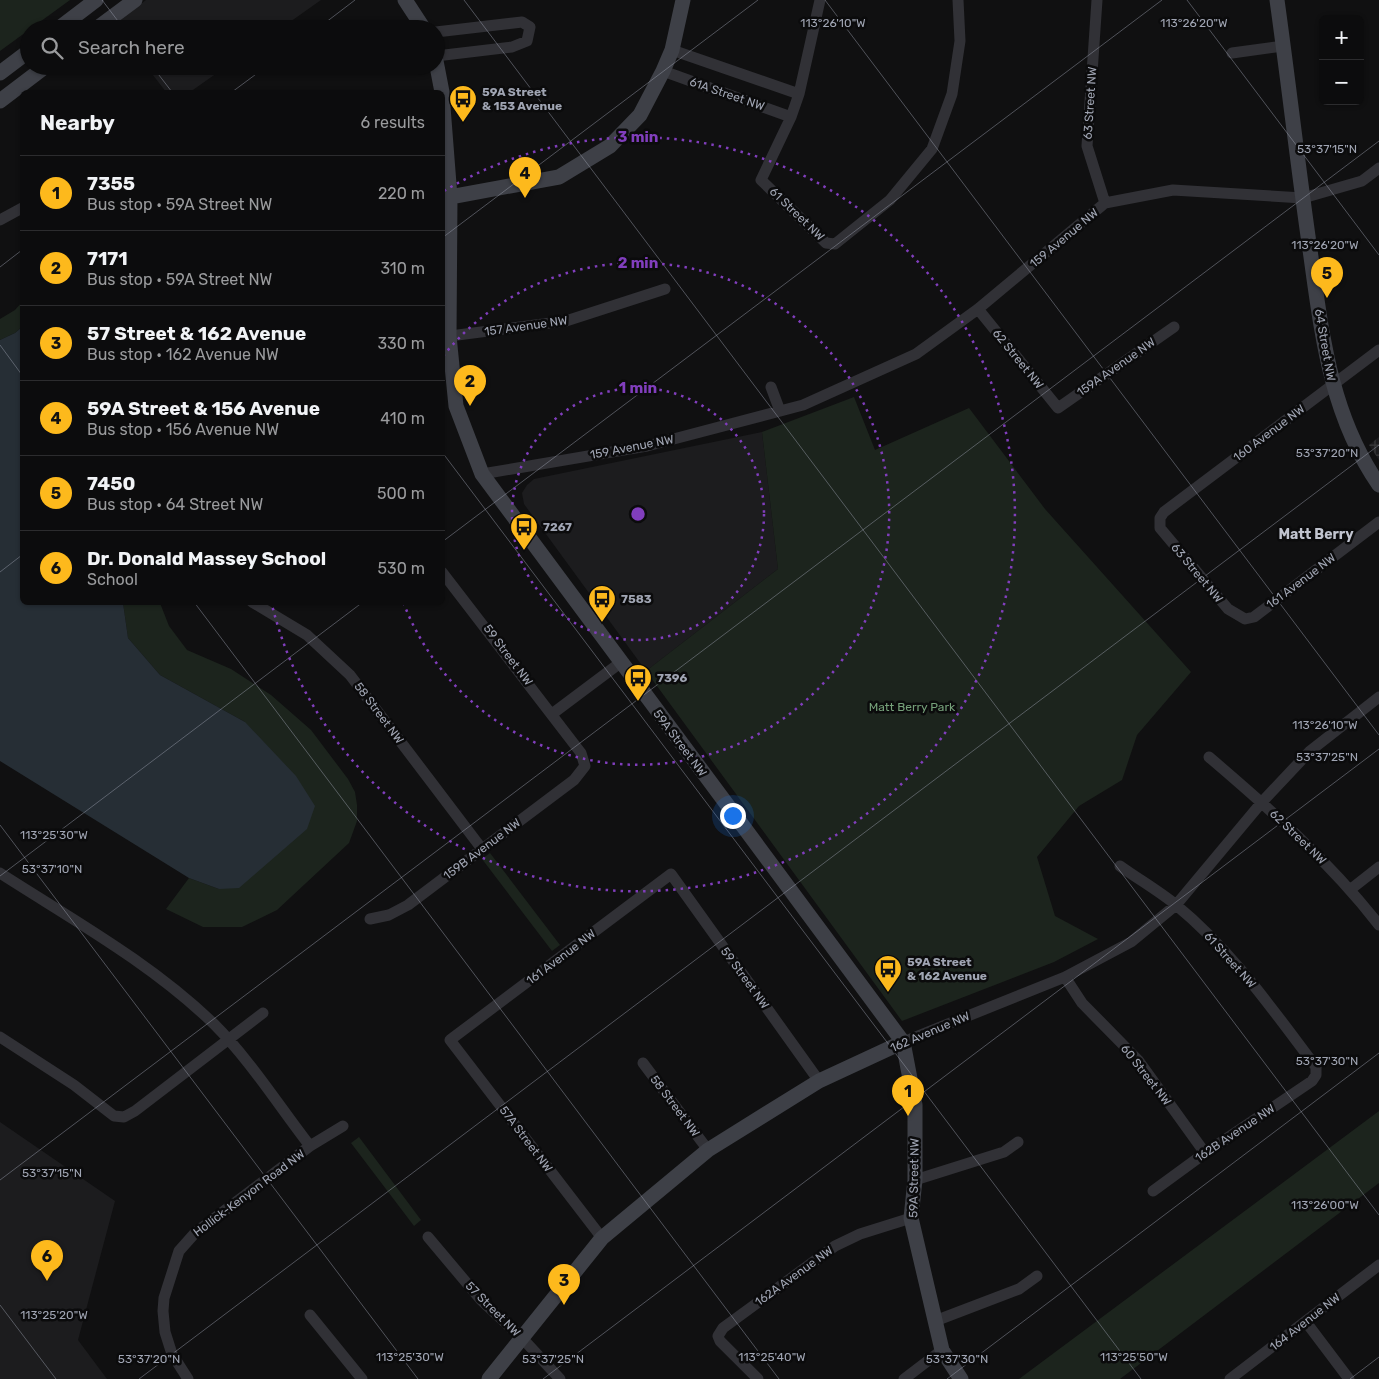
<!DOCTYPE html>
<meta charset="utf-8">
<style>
:root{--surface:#0c0c0d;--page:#151516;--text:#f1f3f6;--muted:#9a9b9d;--line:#2c2c2e;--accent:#fdb91c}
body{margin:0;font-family:Rubik,sans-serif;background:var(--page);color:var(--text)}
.controls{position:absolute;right:15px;top:15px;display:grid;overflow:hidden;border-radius:8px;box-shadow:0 1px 4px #0004}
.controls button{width:45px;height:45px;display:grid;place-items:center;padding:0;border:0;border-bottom:1px solid var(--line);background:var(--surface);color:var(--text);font:25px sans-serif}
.you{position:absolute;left:732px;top:815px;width:18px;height:18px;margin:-12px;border:4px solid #fff;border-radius:50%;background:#1a73e8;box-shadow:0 0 0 8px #1a73e833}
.badge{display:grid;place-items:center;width:32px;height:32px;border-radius:50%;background:var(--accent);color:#111;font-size:16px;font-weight:700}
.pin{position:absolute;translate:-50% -41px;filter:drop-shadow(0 1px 2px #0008)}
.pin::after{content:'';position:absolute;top:26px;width:18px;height:15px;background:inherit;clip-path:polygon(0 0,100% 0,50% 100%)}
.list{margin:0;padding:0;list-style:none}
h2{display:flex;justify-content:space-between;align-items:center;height:65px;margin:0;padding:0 20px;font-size:21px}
h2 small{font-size:16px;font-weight:400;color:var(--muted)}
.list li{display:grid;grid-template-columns:32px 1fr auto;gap:15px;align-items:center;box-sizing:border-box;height:75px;padding:0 20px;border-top:1px solid var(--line)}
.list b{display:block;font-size:19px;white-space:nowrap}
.list p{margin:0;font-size:16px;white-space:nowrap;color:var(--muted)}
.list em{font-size:16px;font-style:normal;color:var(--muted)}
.icon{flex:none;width:28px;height:28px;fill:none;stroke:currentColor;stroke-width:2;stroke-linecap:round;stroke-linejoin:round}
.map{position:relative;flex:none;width:1379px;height:1379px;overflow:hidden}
.search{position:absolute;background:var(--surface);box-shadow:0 1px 4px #0004;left:20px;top:20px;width:425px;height:55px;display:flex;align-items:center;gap:12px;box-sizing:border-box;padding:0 18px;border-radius:28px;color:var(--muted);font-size:19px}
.panel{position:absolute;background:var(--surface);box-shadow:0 1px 4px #0004;left:20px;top:90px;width:425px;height:515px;border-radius:8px}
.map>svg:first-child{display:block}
.built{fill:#1c1c1e}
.industrial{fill:url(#industrial-grid)}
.green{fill:#1c241d}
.water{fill:#262e35}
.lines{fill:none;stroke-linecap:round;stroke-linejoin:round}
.street{stroke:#313136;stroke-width:11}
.secondary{stroke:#3e4047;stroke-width:15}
.ticks{fill:none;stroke:#a0a5b3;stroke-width:1;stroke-opacity:0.45}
.ring{fill:none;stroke:#813ebd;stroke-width:2.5;stroke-dasharray:2.5 5}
.labels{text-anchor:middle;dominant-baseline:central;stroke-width:5;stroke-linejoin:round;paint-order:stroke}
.poi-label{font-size:12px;font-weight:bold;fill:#a0a5b3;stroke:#0b0b0c;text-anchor:start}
.street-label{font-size:12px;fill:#a0a5b3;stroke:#0b0b0c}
.park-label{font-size:12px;fill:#75a079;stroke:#0b0b0c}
.neighbourhood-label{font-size:14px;font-weight:bold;fill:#c1c4cf;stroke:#0b0b0c}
.ticks-label{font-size:12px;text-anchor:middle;fill:#a0a5b3;stroke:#0b0b0c;stroke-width:5;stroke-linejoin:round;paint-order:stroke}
.centre{fill:#813ebd;stroke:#0b0b0c;stroke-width:2.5}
.ring-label{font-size:15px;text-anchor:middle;font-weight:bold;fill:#813ebd;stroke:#0b0b0c;stroke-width:5;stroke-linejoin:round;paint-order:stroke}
</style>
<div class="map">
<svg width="1379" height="1379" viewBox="0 0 1379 1379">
<defs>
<pattern id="industrial-grid" width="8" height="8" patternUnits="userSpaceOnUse" patternTransform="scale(1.25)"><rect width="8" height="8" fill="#1c1c1e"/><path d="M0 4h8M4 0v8" fill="none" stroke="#3a3a3c"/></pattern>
</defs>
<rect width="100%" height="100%" fill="#101011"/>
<path class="built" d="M146,0H321L280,29H118L114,24Z
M146,66H227L190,92H166Z
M762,432L778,569L646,671L524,504L522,493L527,485L534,479Z
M0,1122L115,1201L78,1340L107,1379H0Z"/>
<path class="industrial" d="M1379,437V460L1369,445Z"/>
<path class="green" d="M0,0H70L0,51Z
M22,302V327L15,333L0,340V319L15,310Z
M854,397L875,450L969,408L1045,509L1191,672L1137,735L1122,780L1079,806L1037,857L1055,916L1098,939L1054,962L902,1021L646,671L778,569L762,432Z
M123,603H160L169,626L187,650L231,669L271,695L311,730L348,779L355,792L357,805V821L349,843L277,910L242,927H203L166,909L189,878L219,889L245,722L160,675L128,638Z
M490,853L560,945L552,951L482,859Z
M1379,1111V1183L1120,1379H1019Z
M359,1137L421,1220L414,1226L351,1143Z"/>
<path class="water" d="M22,327V602L123,603L128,638L160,675L245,722L296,776L315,806L307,829L239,888L219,889L189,878L0,761V340L15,333Z"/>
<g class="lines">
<path class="street" d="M820,0L799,94L791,117L761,180L826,243L835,244L890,200L932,149L952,94L960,41L958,0
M1097,0L1087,146L1105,203
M436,32L522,22L530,27L527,41L512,47L436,56
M672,50L799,94
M1232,53L1283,46
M663,71L791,117
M0,220L22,208
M978,309L1058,408L1174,327
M442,337L566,321L665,289
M1379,350L1164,512L1160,518V528L1228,609L1245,619L1254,617L1379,522
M771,387L780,411
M482,474L647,446L803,405L916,354L978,309L1105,203L1173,190L1303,198L1362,181L1379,168
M252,602L307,635L350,675L482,849
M552,714L620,663
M1209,757C1270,809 1330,862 1379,925
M1120,866C1138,879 1159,891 1176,905C1232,951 1273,1010 1316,1067V1075L1312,1081L1205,1153L1153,1191
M0,873C73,920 151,963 214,1024C250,1060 279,1106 310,1146L195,1233L179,1251L164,1298L163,1311L165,1332L172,1354L188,1379
M1351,889L1379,867
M370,919L389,915L408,905L574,780L585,766L581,753L442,572
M1065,977L1082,1003L1138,1060L1205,1153
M0,1037L74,1085L114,1116L124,1117L135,1111L263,1013
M903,1042L1065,977L1131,942L1176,905L1262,802L1310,751L1379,697
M643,1063L708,1150
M310,1146L343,1126
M915,1180L1004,1152L1018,1142
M428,1237L481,1300L523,1339L560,1379
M602,1238L450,1040L671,874L819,1081
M310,1315L362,1379
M935,1321L1019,1289L1037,1276
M1306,1322L1349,1379
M758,1379L720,1341L718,1336L723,1328L835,1246L860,1234L911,1218
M904,1379L942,1350
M1230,1379L1379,1265"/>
<path class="secondary" d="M405,0L424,29
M1277,0C1288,79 1297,158 1308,236C1321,324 1327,410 1379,485
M58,29L96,0
M96,29L135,0
M436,61L442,92
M0,73L29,51
M442,94L450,197L449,336L456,406L482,474L903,1042L915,1105V1180L911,1218L942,1350L961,1379
M0,101L46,66
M450,197L559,177L610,146L640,115L663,71L672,50L683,0
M489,1379L602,1238L708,1150L819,1081L903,1042"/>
</g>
<path class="ticks" d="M102,0L124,29M464,0L1379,1215M825,0L1379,735M1187,0L1379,255M317,29L355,0M152,66L172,92M232,92L267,66M442,238L758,0M0,267L22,250M0,345L22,375M442,452L1141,1379M442,542L1162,0M0,572L22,555M194,602L779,1379M0,825L418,1379M0,876L363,602M0,1180L1379,141M0,1305L56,1379M139,1379L1379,445M543,1379L1379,749M947,1379L1379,1053M1350,1379L1379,1357"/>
<g class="ring">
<circle cx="638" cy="514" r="126"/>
<path d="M443 356A251 251 0 1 1 404 604"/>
<path d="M444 191A377 377 0 1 1 272 605"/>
</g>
<defs>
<symbol id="bus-pin" viewBox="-11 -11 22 30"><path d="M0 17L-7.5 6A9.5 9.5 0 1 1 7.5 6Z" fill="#fdb91c" stroke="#0b0b0c"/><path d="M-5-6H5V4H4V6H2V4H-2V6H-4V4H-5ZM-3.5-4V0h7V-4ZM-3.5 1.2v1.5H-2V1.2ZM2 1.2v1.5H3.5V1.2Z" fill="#111"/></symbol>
</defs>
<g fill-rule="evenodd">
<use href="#bus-pin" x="447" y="83" width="32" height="43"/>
<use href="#bus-pin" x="508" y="511" width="32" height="43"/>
<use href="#bus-pin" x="586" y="583" width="32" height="43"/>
<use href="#bus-pin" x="622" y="662" width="32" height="43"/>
<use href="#bus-pin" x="872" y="953" width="32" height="43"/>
</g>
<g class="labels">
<g class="poi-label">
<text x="482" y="92">59A Street<tspan x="482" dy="14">&amp; 153 Avenue</tspan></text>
<text x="543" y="527">7267</text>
<text x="621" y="599">7583</text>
<text x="657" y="678">7396</text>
<text x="907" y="962">59A Street<tspan x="907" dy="14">&amp; 162 Avenue</tspan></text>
</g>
<g class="street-label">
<text transform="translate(727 94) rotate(19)">61A Street NW</text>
<text transform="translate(1090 103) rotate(-86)">63 Street NW</text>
<text transform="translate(797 214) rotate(44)">61 Street NW</text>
<text transform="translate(1064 238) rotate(-40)">159 Avenue NW</text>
<text transform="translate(526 326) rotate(-8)">157 Avenue NW</text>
<text transform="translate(1325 345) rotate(80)">64 Street NW</text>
<text transform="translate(1018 359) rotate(51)">62 Street NW</text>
<text transform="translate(1116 367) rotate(-35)">159A Avenue NW</text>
<text transform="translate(1269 433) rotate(-37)">160 Avenue NW</text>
<text transform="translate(632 447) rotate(-11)">159 Avenue NW</text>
<text transform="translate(1197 573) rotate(50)">63 Street NW</text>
<text transform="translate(1301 581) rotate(-37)">161 Avenue NW</text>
<text transform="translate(508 655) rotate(53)">59 Street NW</text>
<text transform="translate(379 713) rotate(53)">58 Street NW</text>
<text transform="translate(680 743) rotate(53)">59A Street NW</text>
<text transform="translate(1298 837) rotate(44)">62 Street NW</text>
<text transform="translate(482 849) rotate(-37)">159B Avenue NW</text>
<text transform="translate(561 957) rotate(-37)">161 Avenue NW</text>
<text transform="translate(1230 960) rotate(48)">61 Street NW</text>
<text transform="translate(745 978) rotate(54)">59 Street NW</text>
<text transform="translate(930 1032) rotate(-23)">162 Avenue NW</text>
<text transform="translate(1146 1075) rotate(52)">60 Street NW</text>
<text transform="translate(675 1106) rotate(53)">58 Street NW</text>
<text transform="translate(1235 1133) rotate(-34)">162B Avenue NW</text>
<text transform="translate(526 1139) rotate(53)">57A Street NW</text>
<text transform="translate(914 1178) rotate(-89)">59A Street NW</text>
<text transform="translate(249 1193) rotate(-37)">Hollick-Kenyon Road NW</text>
<text transform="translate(794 1276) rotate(-36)">162A Avenue NW</text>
<text transform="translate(493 1309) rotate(45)">57 Street NW</text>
<text transform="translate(1305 1322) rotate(-38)">164 Avenue NW</text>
</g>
<g class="park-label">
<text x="912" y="707">Matt Berry Park</text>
</g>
<g class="neighbourhood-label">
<text x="1316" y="534">Matt Berry</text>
</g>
</g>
<g class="ticks-label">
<text x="833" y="27">113°26'10"W</text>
<text x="1194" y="27">113°26'20"W</text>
<text x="1327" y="153">53°37'15"N</text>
<text x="1325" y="249">113°26'20"W</text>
<text x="1327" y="457">53°37'20"N</text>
<text x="1325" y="729">113°26'10"W</text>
<text x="1327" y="761">53°37'25"N</text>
<text x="54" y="839">113°25'30"W</text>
<text x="52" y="873">53°37'10"N</text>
<text x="1327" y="1065">53°37'30"N</text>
<text x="52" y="1177">53°37'15"N</text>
<text x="1325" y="1209">113°26'00"W</text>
<text x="54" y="1319">113°25'20"W</text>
<text x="410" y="1361">113°25'30"W</text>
<text x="772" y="1361">113°25'40"W</text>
<text x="1134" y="1361">113°25'50"W</text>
<text x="149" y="1363">53°37'20"N</text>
<text x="553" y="1363">53°37'25"N</text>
<text x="957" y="1363">53°37'30"N</text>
</g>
<circle cx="638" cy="514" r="8" class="centre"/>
<g class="ring-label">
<text x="638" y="142">3 min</text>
<text x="638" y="268">2 min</text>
<text x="638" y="393">1 min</text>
</g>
</svg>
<div class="controls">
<button>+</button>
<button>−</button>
</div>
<div class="you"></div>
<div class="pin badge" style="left:908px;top:1116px">1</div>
<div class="pin badge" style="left:470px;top:406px">2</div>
<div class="pin badge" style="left:564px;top:1305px">3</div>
<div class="pin badge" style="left:525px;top:198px">4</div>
<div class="pin badge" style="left:1327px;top:298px">5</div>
<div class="pin badge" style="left:47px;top:1281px">6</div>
<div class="search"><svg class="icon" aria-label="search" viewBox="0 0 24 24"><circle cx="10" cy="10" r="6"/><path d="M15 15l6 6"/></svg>Search here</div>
<section class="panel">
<h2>Nearby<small>6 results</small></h2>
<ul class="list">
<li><span class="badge">1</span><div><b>7355</b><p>Bus stop · 59A Street NW</p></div><em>220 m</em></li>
<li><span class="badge">2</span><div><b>7171</b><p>Bus stop · 59A Street NW</p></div><em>310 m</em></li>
<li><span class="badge">3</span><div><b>57 Street &amp; 162 Avenue</b><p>Bus stop · 162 Avenue NW</p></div><em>330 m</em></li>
<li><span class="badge">4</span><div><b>59A Street &amp; 156 Avenue</b><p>Bus stop · 156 Avenue NW</p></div><em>410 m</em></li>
<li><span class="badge">5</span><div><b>7450</b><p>Bus stop · 64 Street NW</p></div><em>500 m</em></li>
<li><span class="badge">6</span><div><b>Dr. Donald Massey School</b><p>School</p></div><em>530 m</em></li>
</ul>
</section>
</div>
